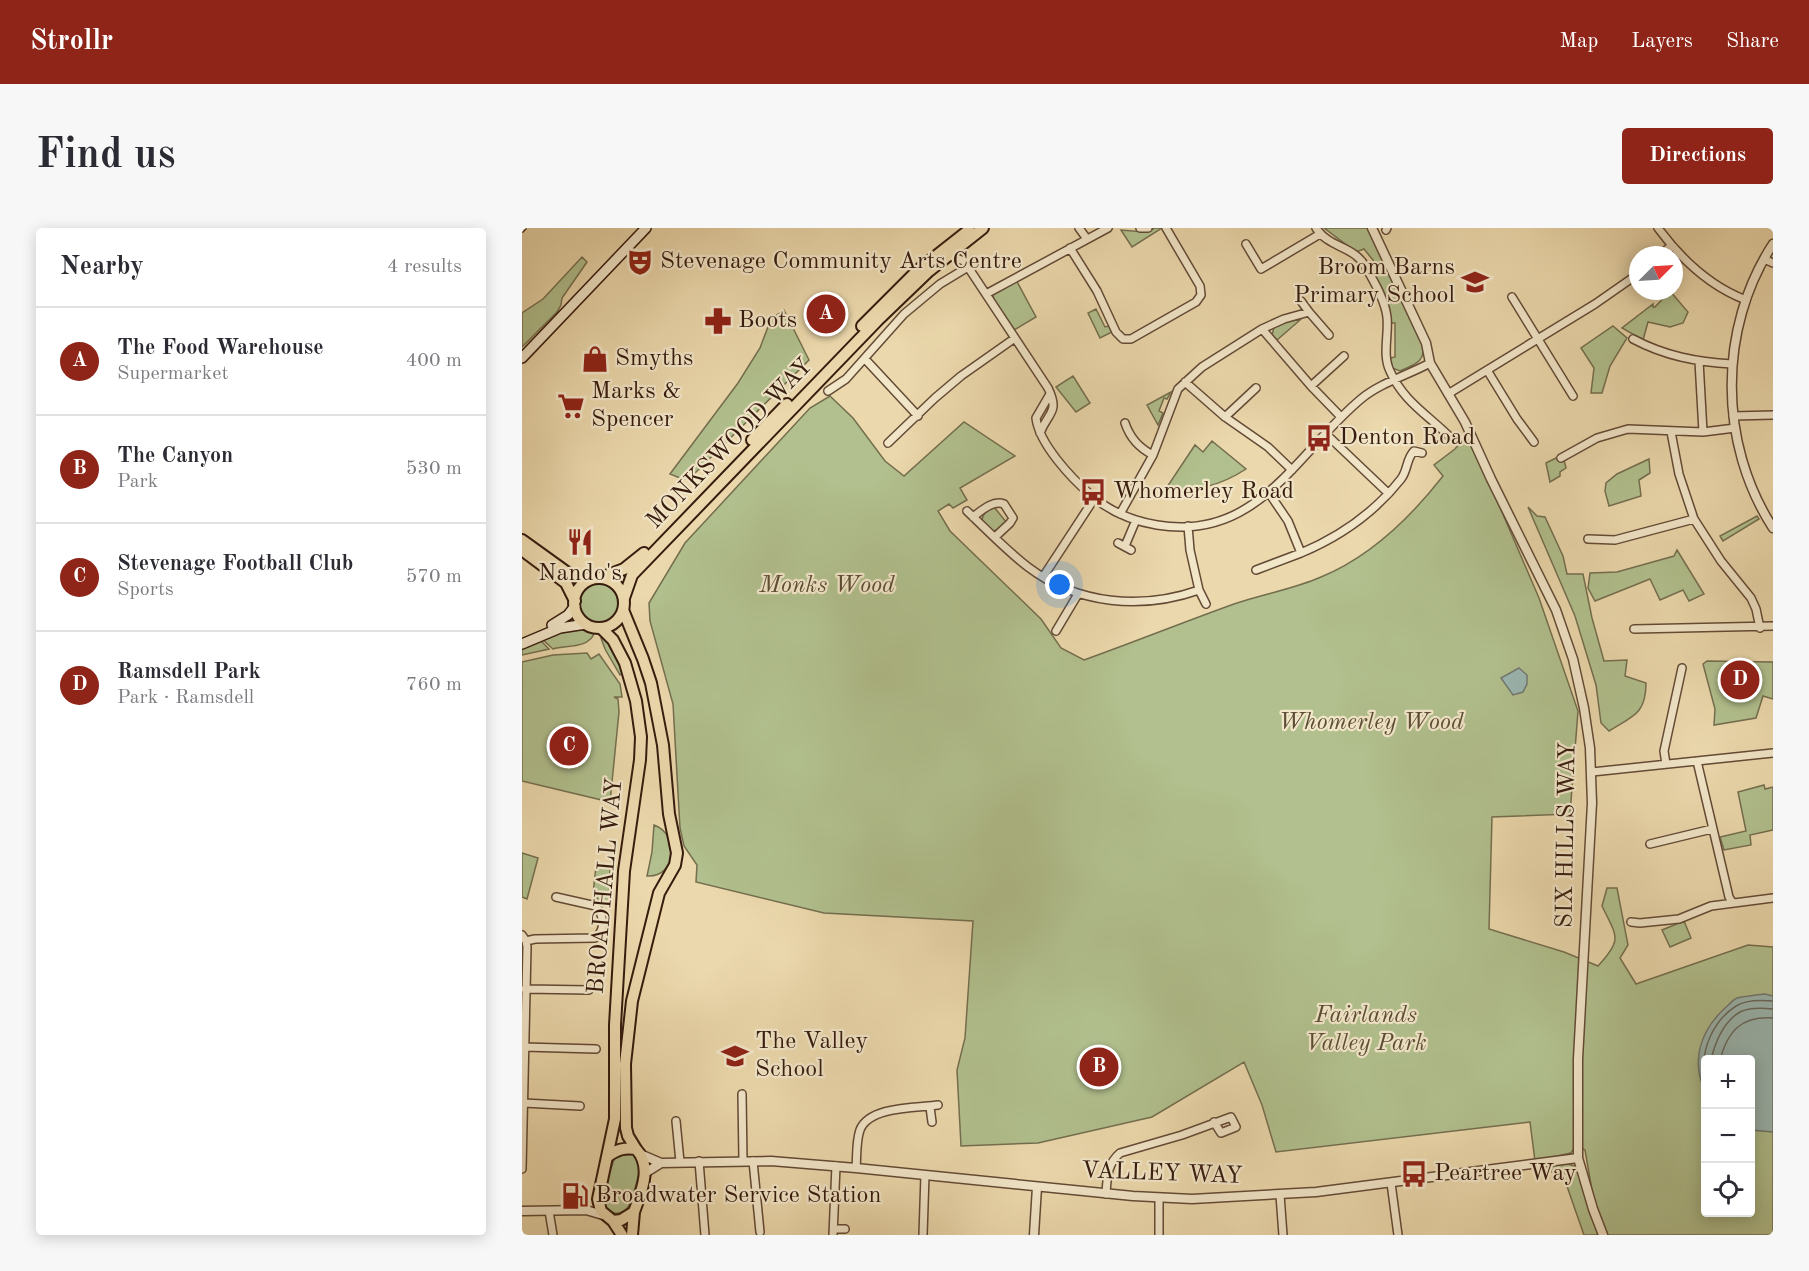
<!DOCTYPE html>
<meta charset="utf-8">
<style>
:root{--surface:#fff;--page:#f7f7f7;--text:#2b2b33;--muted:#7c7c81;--line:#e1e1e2;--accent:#8f2418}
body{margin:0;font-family:"Old Standard TT",serif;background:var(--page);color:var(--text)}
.controls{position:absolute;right:18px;bottom:18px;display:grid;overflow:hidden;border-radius:6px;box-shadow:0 3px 15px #0003}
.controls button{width:54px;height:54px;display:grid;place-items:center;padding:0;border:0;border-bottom:2px solid var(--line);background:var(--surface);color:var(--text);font:30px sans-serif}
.compass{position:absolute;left:1107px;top:18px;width:54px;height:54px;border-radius:50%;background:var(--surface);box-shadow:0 3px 15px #0003;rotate:66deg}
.you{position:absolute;left:538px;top:357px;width:21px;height:21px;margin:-15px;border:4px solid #fff;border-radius:50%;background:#1a73e8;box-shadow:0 0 0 9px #1a73e833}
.badge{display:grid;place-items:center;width:39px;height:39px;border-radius:50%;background:var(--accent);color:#fff;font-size:20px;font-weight:700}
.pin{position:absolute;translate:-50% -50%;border:3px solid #fff;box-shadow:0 2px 6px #0006}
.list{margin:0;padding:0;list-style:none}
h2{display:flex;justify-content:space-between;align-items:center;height:78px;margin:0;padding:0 24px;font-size:26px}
h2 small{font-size:20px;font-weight:400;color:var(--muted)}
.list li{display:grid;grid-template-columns:39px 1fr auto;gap:18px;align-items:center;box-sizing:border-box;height:108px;padding:0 24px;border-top:2px solid var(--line)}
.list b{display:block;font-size:22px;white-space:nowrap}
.list p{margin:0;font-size:20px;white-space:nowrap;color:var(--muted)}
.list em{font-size:20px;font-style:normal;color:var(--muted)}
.icon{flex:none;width:33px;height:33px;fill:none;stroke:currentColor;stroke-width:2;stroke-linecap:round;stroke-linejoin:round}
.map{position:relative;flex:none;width:1251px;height:1007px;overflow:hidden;border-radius:6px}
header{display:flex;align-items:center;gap:36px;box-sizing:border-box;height:84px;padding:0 30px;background:var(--accent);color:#fff}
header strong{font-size:28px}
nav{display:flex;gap:33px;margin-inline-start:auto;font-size:21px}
.intro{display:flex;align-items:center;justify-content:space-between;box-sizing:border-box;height:144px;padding:0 36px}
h1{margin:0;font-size:42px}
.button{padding:15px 27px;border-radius:6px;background:var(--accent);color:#fff;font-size:21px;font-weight:700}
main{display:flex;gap:36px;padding:0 36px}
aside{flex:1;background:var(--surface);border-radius:6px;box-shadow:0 3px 15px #0003}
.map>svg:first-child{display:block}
.green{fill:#b1c08e;stroke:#746e4e;stroke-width:1.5;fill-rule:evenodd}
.water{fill:#9bb8b3;stroke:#737971;stroke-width:1.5}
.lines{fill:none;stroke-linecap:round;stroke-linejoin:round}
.shore{stroke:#686a60;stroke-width:1.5}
.minor-casing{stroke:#634a36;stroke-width:10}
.tertiary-casing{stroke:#634a36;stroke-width:11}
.secondary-casing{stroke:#361b0e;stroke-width:12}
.primary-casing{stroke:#361b0e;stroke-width:14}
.trunk-casing{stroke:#361b0e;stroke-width:14}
.minor{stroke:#f2e6c9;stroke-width:7}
.tertiary{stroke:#f2e6c9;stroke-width:8}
.secondary{stroke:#f2e6c9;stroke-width:9}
.primary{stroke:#ebd8ac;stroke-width:10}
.trunk{stroke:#ebd8ac;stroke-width:10}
.rail-casing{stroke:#361b0e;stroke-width:4}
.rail{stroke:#f2e6c9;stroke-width:1.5;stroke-dasharray:4.5;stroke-linecap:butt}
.labels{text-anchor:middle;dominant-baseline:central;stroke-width:4.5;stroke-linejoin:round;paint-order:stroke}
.poi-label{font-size:24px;fill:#361b0e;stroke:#f2e6c9;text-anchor:start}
.street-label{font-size:24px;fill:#361b0e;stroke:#f2e6c9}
.park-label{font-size:24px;font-style:italic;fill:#5b4d34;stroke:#f2e6c9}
</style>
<header>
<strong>Strollr</strong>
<nav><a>Map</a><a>Layers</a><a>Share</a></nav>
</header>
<div class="intro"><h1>Find us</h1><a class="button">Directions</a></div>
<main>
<aside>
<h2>Nearby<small>4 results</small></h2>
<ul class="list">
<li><span class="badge">A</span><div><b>The Food Warehouse</b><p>Supermarket</p></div><em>400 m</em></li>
<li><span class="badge">B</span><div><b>The Canyon</b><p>Park</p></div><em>530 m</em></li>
<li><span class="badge">C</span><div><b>Stevenage Football Club</b><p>Sports</p></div><em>570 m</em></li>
<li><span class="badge">D</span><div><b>Ramsdell Park</b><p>Park · Ramsdell</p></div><em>760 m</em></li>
</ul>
</aside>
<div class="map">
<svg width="1251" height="1007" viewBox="0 0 1251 1007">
<rect width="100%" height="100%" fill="#ebd8ac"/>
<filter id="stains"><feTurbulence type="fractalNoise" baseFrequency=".00333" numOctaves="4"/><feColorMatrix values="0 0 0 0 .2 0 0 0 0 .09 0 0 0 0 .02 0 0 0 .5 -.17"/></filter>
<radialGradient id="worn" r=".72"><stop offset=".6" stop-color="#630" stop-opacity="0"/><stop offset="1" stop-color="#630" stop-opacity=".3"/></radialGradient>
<path class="green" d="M633,0H640L610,19L599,2L623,4Z
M802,0H847L902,115C902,135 895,135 878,143L870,140L868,130L873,129V95H868L867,82L851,44L855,37L842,21L834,24Z
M60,29L65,34L40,70L39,77L35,84L0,119V85L21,71Z
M493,50L514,89L492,102L472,72L471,67L476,60Z
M1148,63L1166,84L1161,95L1148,99L1126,94L1121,112L1100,100L1131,76V79H1133Z
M574,81L583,99L587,98L590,104L578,110L566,85Z
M262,82L287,132L167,251L158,250L148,246L216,155L238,120L249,91Z
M778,92L755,112L750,107L752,99L765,93Z
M1091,98L1105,110L1088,138L1080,165H1069L1072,140L1059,120Z
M551,148L568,175L554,184L534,159Z
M649,164L645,171L642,170L637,183L641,185L636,197L625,177Z
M308,168L331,190L363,233L382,248L442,194L493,228L438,260L445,272L431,280L427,276L416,283L428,303L519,391L539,420L562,432C612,414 662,394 712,376C741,366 772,361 799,349C848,329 889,289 921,248L912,237L933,221L946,205L1017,370L1056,483L1048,586L970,589L967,701L1042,724L1076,738C1101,711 1095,709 1080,678L1085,660H1095L1106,717L1098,730L1114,756L1226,717L1251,719V1007H1084L1072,974L1063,922L1054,917L1049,925L1013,933L1008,894L754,924L740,877L722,834L630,889L516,915L439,918L435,842L443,810L451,693L302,685L174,654L175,637L162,618L158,600L151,476L128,393L127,375L163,315L288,180ZM1184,832H1228V984H1184Z
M690,213L724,241C697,259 673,262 641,265L673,217L681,224Z
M1038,228L1042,232L1044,240L1038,244V248L1028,254L1024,235Z
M1127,231L1128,245L1117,252L1119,268L1087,278L1083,263L1084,255L1095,246Z
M472,279L485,295L479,301L471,303L460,295C459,286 465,283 472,279Z
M1006,279L1015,288L1023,289L1041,328L1045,346H1061L1070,390L1082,433L1105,432L1103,448L1124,455C1124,486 1111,488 1087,503L1079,495L1074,457L1053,388Z
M1235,288L1237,291L1201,313L1198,308Z
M1155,322L1182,366L1167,373L1161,362L1138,372L1128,351L1073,373L1066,360L1068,345L1095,344L1152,328Z
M57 375a20 20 0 1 1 40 0a20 20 0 1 1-40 0Z
M50,400L65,402L72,406C65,421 44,417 31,421L20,411Z
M79,410H84L102,444L98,447L83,421Z
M19,413L27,421L0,427V419Z
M65,425L69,431L77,426L98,456L100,469H92L96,471L97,484L88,574L0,553V434L31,427Z
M1185,433L1251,434V471L1241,468L1234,490L1192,497L1193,481L1181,436Z
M1242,557L1243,561L1251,559V602L1228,607L1229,617L1202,622L1198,609L1224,603L1216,564Z
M132,597C158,606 155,650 125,648L130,624Z
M0,625L16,630L5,671L0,669Z
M74,638L88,640L87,678H82L71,666Z
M1162,693L1169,710L1148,719L1140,702Z
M113,924C114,928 118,934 118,938C118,944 110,974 106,979C98,990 82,985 81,972C80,960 89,943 92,931L96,925Z
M1047,936L1055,939L1078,1007H1062L1040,944L1013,943V939Z"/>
<path class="water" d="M997,440L1005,447V456L1001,464L991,467L979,450Z
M1243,766L1251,768V904L1229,902L1228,832H1184L1183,863C1169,834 1178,804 1201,782C1206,778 1209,773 1215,770C1224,768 1234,767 1243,766Z"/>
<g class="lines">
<path class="shore" d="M1189,832C1193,814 1202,793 1218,784C1227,779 1241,780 1251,781
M1198,832C1206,802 1220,788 1251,790
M1184,847C1177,823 1192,792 1214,778C1223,772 1240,772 1251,773"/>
<defs>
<path id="minor" d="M557,0L565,11
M618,0H626
M794,0C807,20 832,18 843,38C852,53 863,72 865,89C867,106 860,127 868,143C881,173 906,187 929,210
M1136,0C1159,31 1187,58 1224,72
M864,2L865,0
M724,16L739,41L798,6
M548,20L575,63L594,104L601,111H609L674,74L679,67L678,58L644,0
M426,27L442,33L526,160C538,185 526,184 518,205
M1138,27L1149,18
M1242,31L1251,35
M464,66L586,0
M990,69L1051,168
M779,73L787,84
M740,101L789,158L819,189
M1111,111C1143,128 1175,134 1210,136
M343,131L396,188
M1177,133L1181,204
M965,142L995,191L1012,214
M663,154L703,189L746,219L770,242
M789,158L822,128
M306,163L324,151L382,86L418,56L446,39
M528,166L514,190C517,216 550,251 569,267C587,283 611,293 635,297C736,314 774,225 839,171C858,155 886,147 908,135
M926,166L1073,76L1116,46
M1211,188L1251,187
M703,189L734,160
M603,195C608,210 617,220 631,227
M1149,204L1157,246L1172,291L1199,333L1229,370L1234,381L1238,400
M804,206L866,265
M366,215L413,170L439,148L493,110
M1039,230L1075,210L1106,201L1181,204L1213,200
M445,283C465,302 485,323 506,339C556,377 620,382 677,362L668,322L666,298
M598,286L631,227L656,161L680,139L740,101L762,91L787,84L807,107
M451,289C460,282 471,272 482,276L491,290L488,295L473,309
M1066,311L1093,312L1172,291
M596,315L609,322
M603,318L614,292
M779,325C817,309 853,284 879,251C886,242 884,231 892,223L900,225
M734,342L779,325L766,293L747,265
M521,349L572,271
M677,362L684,376
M1112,401L1251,398
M534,403L556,366
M1175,533L1207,669L1210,674
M1144,536L1142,523L1160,440
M1070,544L1251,525
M1128,616L1190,601
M1109,694L1118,695L1157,691L1189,678L1251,670
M0,707L4,713L5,719L0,941
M4,713L13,711L73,710C84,702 82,688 74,678L34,669
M3,761L67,762
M2,819L74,821
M220,866L221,933
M2,875L58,878
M408,879L410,894
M154,893L158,934
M177,933L183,1007
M231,933L238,1004
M334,940C335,928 334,913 338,902C347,878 395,880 416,877
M869,955L876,1007
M584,966C585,950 585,936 598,925L660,907L709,889L714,899L699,905L692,894
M758,967L761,1007
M637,970V1007
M27,983L31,1007
M312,1001H323
M311,1007L314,938
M401,1007L403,947"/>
<path id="tertiary" d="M850,0L904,115L908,135L943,194L969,251L1034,382L1051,431L1062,480L1068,520L1070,575L1056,831V930L1071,981L1081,1007
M1251,16C1196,100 1196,215 1251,300
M118,926L139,935
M123,945L139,935L249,933L334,940L611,968L670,971L794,964L1056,930
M0,983L64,982L81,987
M512,1007L515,959"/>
<path id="secondary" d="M0,130L124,0
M30,397L46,387L53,378
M0,416L38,400L64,396"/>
<path id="primary" d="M340,98L395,43L447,2
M230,212L265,176
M81,349L102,341L122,325
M102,370L110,347L356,92L407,43L461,0"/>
<path id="trunk" d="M0,312L50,348L66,351
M0,322L44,355L53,373
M52 375a25 25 0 1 1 50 0a25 25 0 1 1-50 0Z
M101,382L121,431L129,455L141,517L147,586L155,625L153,637L137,665L110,773L103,836L104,900L106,908L114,921
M79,400L91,412L103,435L114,473L119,509L118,532L102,643L93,797V891L76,971L79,983L91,993L99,992L112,984C119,964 131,939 114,921C102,919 94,922 85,929
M91,993L100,1007
M110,1007L112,984"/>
</defs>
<use href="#minor" class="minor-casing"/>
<use href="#tertiary" class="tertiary-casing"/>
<use href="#secondary" class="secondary-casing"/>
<use href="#primary" class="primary-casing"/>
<use href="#trunk" class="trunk-casing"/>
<use href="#minor" class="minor"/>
<use href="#tertiary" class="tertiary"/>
<use href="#secondary" class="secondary"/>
<use href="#primary" class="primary"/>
<use href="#trunk" class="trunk"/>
<defs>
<path id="rail" d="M0,3L3,0"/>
</defs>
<use href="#rail" class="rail-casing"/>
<use href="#rail" class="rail"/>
</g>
<defs>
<symbol id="theatre-bare" viewBox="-9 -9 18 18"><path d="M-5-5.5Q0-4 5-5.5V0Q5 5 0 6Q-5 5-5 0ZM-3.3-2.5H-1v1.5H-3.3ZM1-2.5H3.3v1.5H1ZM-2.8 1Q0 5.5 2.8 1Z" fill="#8f2418" stroke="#f2e6c9" stroke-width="2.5" paint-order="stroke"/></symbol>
<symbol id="school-bare" viewBox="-9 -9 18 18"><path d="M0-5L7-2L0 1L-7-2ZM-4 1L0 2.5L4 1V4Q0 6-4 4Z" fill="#8f2418" stroke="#f2e6c9" stroke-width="2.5" paint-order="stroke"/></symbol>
<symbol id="pharmacy-bare" viewBox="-9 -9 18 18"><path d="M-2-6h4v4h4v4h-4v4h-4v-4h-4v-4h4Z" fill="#8f2418" stroke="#f2e6c9" stroke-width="2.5" paint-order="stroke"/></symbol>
<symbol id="shop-bare" viewBox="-9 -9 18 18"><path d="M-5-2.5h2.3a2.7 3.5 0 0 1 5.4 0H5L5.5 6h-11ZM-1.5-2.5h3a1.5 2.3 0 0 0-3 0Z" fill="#8f2418" stroke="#f2e6c9" stroke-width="2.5" paint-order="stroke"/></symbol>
<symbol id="supermarket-bare" viewBox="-9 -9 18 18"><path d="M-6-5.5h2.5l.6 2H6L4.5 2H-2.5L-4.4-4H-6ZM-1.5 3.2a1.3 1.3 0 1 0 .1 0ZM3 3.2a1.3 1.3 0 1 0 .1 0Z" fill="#8f2418" stroke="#f2e6c9" stroke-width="2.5" paint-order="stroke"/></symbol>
<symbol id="bus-bare" viewBox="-9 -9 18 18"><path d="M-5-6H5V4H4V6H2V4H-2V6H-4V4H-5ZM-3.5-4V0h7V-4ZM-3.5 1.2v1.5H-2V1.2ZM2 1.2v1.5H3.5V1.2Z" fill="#8f2418" stroke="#f2e6c9" stroke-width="2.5" paint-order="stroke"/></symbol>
<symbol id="restaurant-bare" viewBox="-9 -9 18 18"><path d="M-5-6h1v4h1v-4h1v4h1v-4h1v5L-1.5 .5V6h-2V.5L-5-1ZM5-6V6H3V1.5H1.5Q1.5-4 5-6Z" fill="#8f2418" stroke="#f2e6c9" stroke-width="2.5" paint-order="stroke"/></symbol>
<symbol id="fuel-bare" viewBox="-9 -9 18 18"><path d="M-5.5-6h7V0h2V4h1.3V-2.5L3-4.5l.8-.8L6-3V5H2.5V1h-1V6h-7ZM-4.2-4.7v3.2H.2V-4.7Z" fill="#8f2418" stroke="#f2e6c9" stroke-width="2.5" paint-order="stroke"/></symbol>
</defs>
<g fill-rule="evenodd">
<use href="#theatre-bare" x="99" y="15" width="38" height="38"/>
<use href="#school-bare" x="934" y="35" width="38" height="38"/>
<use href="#pharmacy-bare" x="177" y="74" width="38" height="38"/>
<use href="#shop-bare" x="54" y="112" width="38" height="38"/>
<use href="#supermarket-bare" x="30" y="159" width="38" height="38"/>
<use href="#bus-bare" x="778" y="191" width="38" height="38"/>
<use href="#bus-bare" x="552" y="245" width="38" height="38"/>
<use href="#restaurant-bare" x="39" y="295" width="38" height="38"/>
<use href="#school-bare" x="194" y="809" width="38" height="38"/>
<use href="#bus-bare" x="873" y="927" width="38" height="38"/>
<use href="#fuel-bare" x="34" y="949" width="38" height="38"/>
</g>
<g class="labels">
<g class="poi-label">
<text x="138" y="34">Stevenage Community Arts Centre</text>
<text x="933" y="40" text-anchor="end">Broom Barns<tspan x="933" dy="28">Primary School</tspan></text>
<text x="216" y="93">Boots</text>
<text x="93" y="131">Smyths</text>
<text x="69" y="164">Marks &amp;<tspan x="69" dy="28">Spencer</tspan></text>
<text x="817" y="210">Denton Road</text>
<text x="591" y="264">Whomerley Road</text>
<text x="58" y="346" text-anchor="middle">Nando's</text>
<text x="233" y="814">The Valley<tspan x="233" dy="28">School</tspan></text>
<text x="912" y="946">Peartree Way</text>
<text x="73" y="968">Broadwater Service Station</text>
</g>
<g class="street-label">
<text transform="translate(208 216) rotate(-46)">MONKSWOOD WAY</text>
<text transform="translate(1045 607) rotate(-89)">SIX HILLS WAY</text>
<text transform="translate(84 658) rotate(-85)">BROADHALL WAY</text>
<text transform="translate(640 946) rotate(2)">VALLEY WAY</text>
</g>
<g class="park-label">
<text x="305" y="358">Monks Wood</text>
<text x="849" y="495">Whomerley Wood</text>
<text x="844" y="788">Fairlands<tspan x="844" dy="28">Valley Park</tspan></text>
</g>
</g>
<rect width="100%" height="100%" filter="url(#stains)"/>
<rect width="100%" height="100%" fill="url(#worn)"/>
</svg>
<div class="controls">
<button>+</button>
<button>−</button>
<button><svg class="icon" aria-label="locate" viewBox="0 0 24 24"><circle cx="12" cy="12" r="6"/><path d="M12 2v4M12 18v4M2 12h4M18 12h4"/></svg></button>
</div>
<svg class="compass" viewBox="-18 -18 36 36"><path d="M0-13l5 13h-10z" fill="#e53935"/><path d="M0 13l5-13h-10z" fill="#7c7c81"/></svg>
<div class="you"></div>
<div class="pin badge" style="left:304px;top:86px">A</div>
<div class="pin badge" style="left:577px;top:839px">B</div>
<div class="pin badge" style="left:47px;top:518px">C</div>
<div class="pin badge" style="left:1218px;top:452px">D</div>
</div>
</main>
